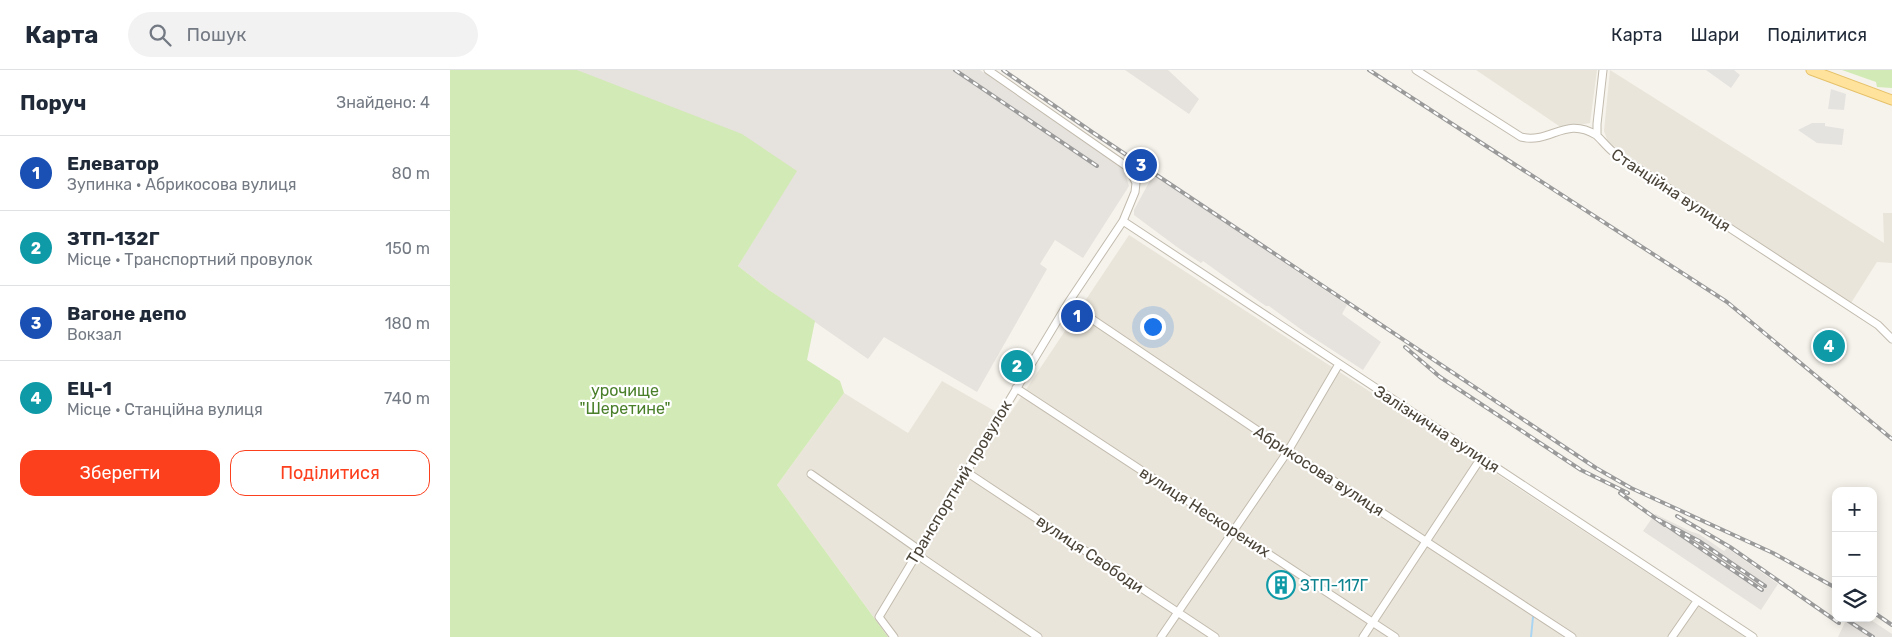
<!DOCTYPE html>
<html lang="uk">
<meta charset="utf-8">
<style>
:root{--surface:#fff;--page:#f2f2f3;--text:#1f2937;--muted:#747a83;--line:#e0e1e3;--accent:#fc3f1d}
body{margin:0;font-family:Rubik,sans-serif;background:var(--page);color:var(--text)}
.controls{position:absolute;right:15px;bottom:15px;display:grid;overflow:hidden;border-radius:10px;box-shadow:0 2px 12px #0003}
.controls button{width:45px;height:45px;display:grid;place-items:center;padding:0;border:0;border-bottom:1px solid var(--line);background:var(--surface);color:var(--text);font:25px sans-serif}
.you{position:absolute;left:702px;top:256px;width:18px;height:18px;margin:-12px;border:4px solid #fff;border-radius:50%;background:#1a73e8;box-shadow:0 0 0 8px #1a73e833}
.badge{display:grid;place-items:center;width:32px;height:32px;border-radius:50%;background:var(--accent);color:#fff;font-size:16px;font-weight:700}
.pin{position:absolute;translate:-50% -50%;border:2px solid #fff;box-shadow:0 1px 5px #0006}
.list{margin:0;padding:0;list-style:none}
h2{display:flex;justify-content:space-between;align-items:center;height:65px;margin:0;padding:0 20px;font-size:21px}
h2 small{font-size:16px;font-weight:400;color:var(--muted)}
.list li{display:grid;grid-template-columns:32px 1fr auto;gap:15px;align-items:center;box-sizing:border-box;height:75px;padding:0 20px;border-top:1px solid var(--line)}
.list b{display:block;font-size:19px;white-space:nowrap}
.list p{margin:0;font-size:16px;white-space:nowrap;color:var(--muted)}
.list em{font-size:16px;font-style:normal;color:var(--muted)}
.actions{display:flex;gap:10px;padding:15px 20px}
.actions a{flex:1;padding:11px 0;border:1px solid var(--accent);border-radius:15px;text-align:center;font-size:18px;color:var(--accent)}
.actions .main{background:var(--accent);color:#fff}
.icon{flex:none;width:28px;height:28px;fill:none;stroke:currentColor;stroke-width:2;stroke-linecap:round;stroke-linejoin:round}
.map{position:relative;flex:none;width:1442px;height:567px;overflow:hidden}
header{display:flex;align-items:center;gap:30px;box-sizing:border-box;height:70px;padding:0 25px;background:var(--surface);border-bottom:1px solid var(--line)}
header strong{font-size:24px}
nav{display:flex;gap:28px;margin-inline-start:auto;font-size:18px}
.search{width:350px;height:45px;background:var(--page);display:flex;align-items:center;gap:12px;box-sizing:border-box;padding:0 18px;border-radius:28px;color:var(--muted);font-size:19px}
main{display:flex}
aside{flex:1;background:var(--surface)}
.map>svg:first-child{display:block}
.residential{fill:#eae5da}
.industrial{fill:#e6e2dd}
.green{fill:#d2eab5}
.parking{fill:#e5e3e0}
.lines{fill:none;stroke-linecap:round;stroke-linejoin:round}
.stream{stroke:#a9d4f2;stroke-width:2}
.minor-casing{stroke:#c2bbae;stroke-width:9}
.major-casing{stroke:#e6c16a;stroke-width:11}
.minor{stroke:#fff;stroke-width:7}
.major{stroke:#ffe39c;stroke-width:9}
.rail-casing{stroke:#9a9a9a;stroke-width:4}
.rail{stroke:#fff;stroke-width:2;stroke-dasharray:5.5;stroke-linecap:butt}
.labels{text-anchor:middle;dominant-baseline:central;stroke-width:4.5;stroke-linejoin:round;paint-order:stroke}
.street-label{font-size:16px;fill:#4b4439;stroke:#fff}
.park-label{font-size:16px;fill:#4a7f2a;stroke:#fff}
.culture-label{font-size:16px;fill:#0d838f;stroke:#fff;text-anchor:start}
</style>
<header>
<strong>Карта</strong>
<div class="search"><svg class="icon" aria-label="search" viewBox="0 0 24 24"><circle cx="10" cy="10" r="6"/><path d="M15 15l6 6"/></svg>Пошук</div>
<nav><a>Карта</a><a>Шари</a><a>Поділитися</a></nav>
</header>
<main>
<aside>
<h2>Поруч<small>Знайдено: 4</small></h2>
<ul class="list">
<li><span class="badge" style="background:#1a4fb4">1</span><div><b>Елеватор</b><p>Зупинка · Абрикосова вулиця</p></div><em>80 m</em></li>
<li><span class="badge" style="background:#0f9aa8">2</span><div><b>ЗТП-132Г</b><p>Місце · Транспортний провулок</p></div><em>150 m</em></li>
<li><span class="badge" style="background:#1a4fb4">3</span><div><b>Вагоне депо</b><p>Вокзал</p></div><em>180 m</em></li>
<li><span class="badge" style="background:#0f9aa8">4</span><div><b>ЕЦ-1</b><p>Місце · Станційна вулиця</p></div><em>740 m</em></li>
</ul>
<div class="actions"><a class="main">Зберегти</a><a>Поділитися</a></div>
</aside>
<div class="map">
<svg width="1442" height="567" viewBox="0 0 1442 567">
<rect width="100%" height="100%" fill="#f6f3ec"/>
<path class="residential" d="M1026,0H1147L1140,53L1112,58Z
M1160,0L1434,173L1433,143H1442V193L1427,192L1401,233L1158,72L1154,61Z
M679,165L1036,397L1295,567H438L327,415L394,323L458,363L492,311L557,348Z"/>
<path class="industrial" d="M127,0H530L674,100L679,116L633,188L605,170L590,194L597,199L527,322L434,267L418,289L319,220L288,196L346,101Z
M675,0H718L749,29L739,44Z
M703,105L897,235L892,244L931,272L913,300L856,263L819,236H816L810,232L753,191L751,193L727,177L684,145V140Z
M1205,444L1242,462L1249,464L1274,481L1277,478L1328,514L1311,540L1193,461Z
M1397,548H1418L1442,564V567H1388Z"/>
<path class="green" d="M0,0H127L292,64L347,101L288,196L319,220L365,251L357,290L390,311L394,323L327,415L438,567H0Z
M1392,0H1442V18L1427,17L1426,12Z"/>
<path class="parking" d="M1256,0H1284L1290,5L1281,18Z
M1381,19L1396,24L1394,40L1378,39Z
M1362,53H1375V56L1394,59L1392,75L1367,73L1348,60Z"/>
<g class="lines">
<path class="stream" d="M1081,567L1083,547"/>
<defs>
<path id="minor" d="M966,0L1071,67C1101,74 1115,46 1146,65C1148,66 1157,77 1162,81L1428,255L1442,269
M1147,65V54L1153,0
M673,151L1303,567
M618,233L838,381L1122,567
M566,318L945,567
M515,401L765,567
M361,404L468,479L472,488L588,567
M444,567L429,547L618,233L673,151L685,122L686,113L679,98L538,0
M711,567L838,381L889,294
M913,567L1031,388
M1222,567L1247,531"/>
<path id="major" d="M1361,0L1442,30"/>
</defs>
<use href="#minor" class="minor-casing"/>
<use href="#major" class="major-casing"/>
<use href="#minor" class="minor"/>
<use href="#major" class="major"/>
<defs>
<path id="rail" d="M505,0L647,96
M553,0L642,62L1146,398L1181,418L1323,483L1386,518
M919,0L1277,232L1442,369
M955,277L990,307L1131,400L1178,423
M1170,423L1215,455
M1227,446L1280,477L1389,553
M1312,520L1209,450L1249,471L1315,516
M1423,542L1442,555
M1394,548L1423,567"/>
</defs>
<use href="#rail" class="rail-casing"/>
<use href="#rail" class="rail"/>
</g>
<defs>
<symbol id="building-ring" viewBox="-11 -11 22 22"><circle r="9.5" fill="#fff" stroke="#0f9aa8" stroke-width="1.5"/><path d="M-4-6H4V6H1V3H-1V6H-4ZM-2.5-4.3h1.7v1.8h-1.7ZM.8-4.3h1.7v1.8H.8ZM-2.5-1h1.7V.8h-1.7ZM.8-1h1.7V.8H.8Z" fill="#0f9aa8"/></symbol>
</defs>
<g fill-rule="evenodd">
<use href="#building-ring" x="815" y="499" width="32" height="32"/>
</g>
<g class="labels">
<g class="street-label">
<text transform="translate(1221 120) rotate(33)">Станційна вулиця</text>
<text transform="translate(987 359) rotate(33)">Залізнична вулиця</text>
<text transform="translate(869 401) rotate(33)">Абрикосова вулиця</text>
<text transform="translate(509 412) rotate(-59)">Транспортний провулок</text>
<text transform="translate(755 442) rotate(33)">вулиця Нескорених</text>
<text transform="translate(640 484) rotate(34)">вулиця Свободи</text>
</g>
<g class="park-label">
<text x="175" y="320">урочище<tspan x="175" dy="18">"Шеретине"</tspan></text>
</g>
<g class="culture-label">
<text x="850" y="515">ЗТП-117Г</text>
</g>
</g>
</svg>
<div class="controls">
<button>+</button>
<button>−</button>
<button><svg class="icon" aria-label="layers" viewBox="0 0 24 24"><path d="M12 4l9 5-9 5-9-5zM3 14l9 5 9-5"/></svg></button>
</div>
<div class="you"></div>
<div class="pin badge" style="left:627px;top:246px;background:#1a4fb4">1</div>
<div class="pin badge" style="left:567px;top:296px;background:#0f9aa8">2</div>
<div class="pin badge" style="left:691px;top:95px;background:#1a4fb4">3</div>
<div class="pin badge" style="left:1379px;top:276px;background:#0f9aa8">4</div>
</div>
</main>
